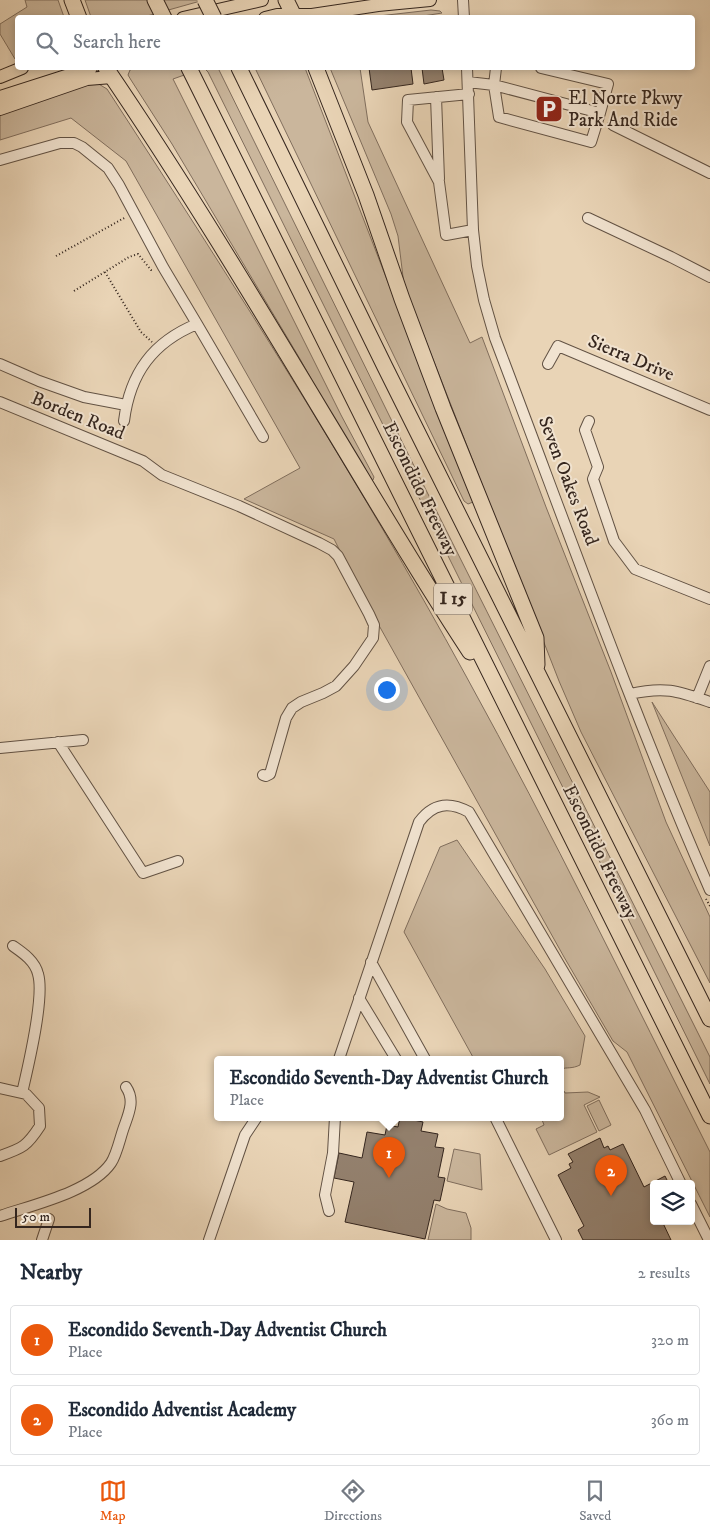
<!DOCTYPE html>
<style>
:root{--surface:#fff;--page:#f2f2f3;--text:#1f2937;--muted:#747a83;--line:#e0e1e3;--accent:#ea580c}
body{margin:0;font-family:"IM FELL DW Pica",serif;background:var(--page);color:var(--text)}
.controls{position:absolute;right:15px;bottom:15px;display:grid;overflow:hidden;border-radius:5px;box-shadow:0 2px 8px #0003}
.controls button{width:45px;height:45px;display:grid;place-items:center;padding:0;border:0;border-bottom:1px solid var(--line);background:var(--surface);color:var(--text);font:25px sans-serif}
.scale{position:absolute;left:15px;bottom:12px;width:76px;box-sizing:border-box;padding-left:5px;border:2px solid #35261e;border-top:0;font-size:14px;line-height:18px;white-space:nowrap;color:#35261e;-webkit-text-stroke:4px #f1e3d0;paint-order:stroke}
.you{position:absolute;left:386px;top:689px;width:18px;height:18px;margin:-12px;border:4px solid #fff;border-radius:50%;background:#1a73e8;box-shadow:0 0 0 8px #1a73e833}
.badge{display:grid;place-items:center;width:32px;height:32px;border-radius:50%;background:var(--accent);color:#fff;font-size:16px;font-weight:700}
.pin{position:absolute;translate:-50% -41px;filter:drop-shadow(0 1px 2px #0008)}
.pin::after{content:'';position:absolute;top:26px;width:18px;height:15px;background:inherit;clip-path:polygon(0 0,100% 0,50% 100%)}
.popup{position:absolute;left:214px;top:1056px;width:350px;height:65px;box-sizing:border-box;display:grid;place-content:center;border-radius:5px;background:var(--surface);filter:drop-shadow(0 1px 4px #0005);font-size:16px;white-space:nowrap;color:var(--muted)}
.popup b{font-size:19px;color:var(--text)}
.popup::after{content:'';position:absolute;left:50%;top:100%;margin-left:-10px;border:10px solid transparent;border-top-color:var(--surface)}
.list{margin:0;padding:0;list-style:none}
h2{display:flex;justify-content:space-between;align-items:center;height:65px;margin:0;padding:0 20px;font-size:21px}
h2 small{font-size:16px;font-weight:400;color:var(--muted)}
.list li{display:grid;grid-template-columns:32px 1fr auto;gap:15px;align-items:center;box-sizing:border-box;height:70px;margin:0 10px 10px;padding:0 10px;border:1px solid var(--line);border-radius:5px}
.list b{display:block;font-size:19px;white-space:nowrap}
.list p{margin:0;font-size:16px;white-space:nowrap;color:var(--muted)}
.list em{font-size:16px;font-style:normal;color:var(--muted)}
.icon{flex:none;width:28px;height:28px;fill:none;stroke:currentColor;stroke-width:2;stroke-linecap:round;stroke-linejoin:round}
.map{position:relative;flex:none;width:710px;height:1240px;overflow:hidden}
.search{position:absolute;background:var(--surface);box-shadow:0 2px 8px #0003;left:15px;right:15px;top:15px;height:55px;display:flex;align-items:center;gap:12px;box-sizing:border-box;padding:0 18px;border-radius:5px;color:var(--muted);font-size:19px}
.sheet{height:225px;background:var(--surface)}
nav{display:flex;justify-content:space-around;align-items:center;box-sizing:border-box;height:70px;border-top:1px solid var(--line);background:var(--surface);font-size:14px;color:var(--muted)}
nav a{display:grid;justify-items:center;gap:2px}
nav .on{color:var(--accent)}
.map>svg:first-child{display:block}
.green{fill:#cab69c;stroke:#806e5d}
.building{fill:#93806d;stroke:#35261e}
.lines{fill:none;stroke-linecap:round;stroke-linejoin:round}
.minor-casing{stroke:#625244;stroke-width:12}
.major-casing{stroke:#35261e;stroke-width:14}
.highway-casing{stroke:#35261e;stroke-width:17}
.path{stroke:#35261e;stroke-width:2;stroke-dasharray:1 2.5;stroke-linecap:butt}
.minor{stroke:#f1e3d0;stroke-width:10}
.major{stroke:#e9d4b6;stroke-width:12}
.highway{stroke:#e9d4b6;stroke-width:15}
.highway-bridge-casing{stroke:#35261e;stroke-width:17;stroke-linecap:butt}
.highway-bridge{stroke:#e9d4b6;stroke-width:15}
.labels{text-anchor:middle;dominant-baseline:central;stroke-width:4;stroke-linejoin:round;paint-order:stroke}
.shield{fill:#f1e3d0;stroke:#6d5f53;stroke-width:1}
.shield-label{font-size:18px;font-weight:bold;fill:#35261e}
.poi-label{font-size:19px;fill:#35261e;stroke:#f1e3d0;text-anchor:start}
.street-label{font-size:19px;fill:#35261e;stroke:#f1e3d0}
</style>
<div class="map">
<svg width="710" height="1240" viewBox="0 0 710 1240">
<rect width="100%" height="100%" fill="#e9d4b6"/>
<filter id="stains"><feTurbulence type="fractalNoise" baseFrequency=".004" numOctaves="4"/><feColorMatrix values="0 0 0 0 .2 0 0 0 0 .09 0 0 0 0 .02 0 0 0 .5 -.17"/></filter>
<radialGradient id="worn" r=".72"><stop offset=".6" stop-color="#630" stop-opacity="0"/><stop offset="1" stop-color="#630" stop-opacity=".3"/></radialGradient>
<path class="green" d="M25,0H58L64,17L18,18L17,57L15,59L0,34V24L27,7Z
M85,0H204L140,18L91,17Z
M431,10L440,11L442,13L417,17H370Z
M135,68H218L419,476L710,1057V1084L208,72L204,68L173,79L341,415L374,477L373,480L369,481L366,477L300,359L172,144L131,80L128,75L130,70Z
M255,68H305L473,502L468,504L464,501Z
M330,68H360L368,122L470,343L482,337L546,507L611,672L666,822L710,917V983L581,732L559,681L404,285L398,236L391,214Z
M89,83H97L107,89C232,281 356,475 466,676C552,832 630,993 710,1152V1217L627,1052L613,1041L564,957L362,595L334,539L244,499L300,468L126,161L71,118L0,140V115Z
M652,702L710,792V846Z
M457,840L545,969L585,1036L580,1065C572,1069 567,1067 561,1069L560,1075V1059H474L404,932L440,847Z
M564,1091L565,1093L588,1092L600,1097L584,1105L597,1132L549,1155L536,1129L544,1125L541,1117H560V1093Z
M599,1100L611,1125L599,1131L587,1106Z
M454,1149L480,1154L482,1190L447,1181Z
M436,1204L447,1209L466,1213L471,1228V1240H428Z"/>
<path class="building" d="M369,68H411L413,84L372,90Z
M422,68H442L444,80L424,84Z
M400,1117L423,1122L421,1131L438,1134L435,1147L444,1148L438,1177L445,1178L440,1201L434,1200L425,1239L345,1222L354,1182L334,1178L339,1153L362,1158L367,1132L385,1135L387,1125L398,1127Z
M600,1138L604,1148L608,1146L610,1150L623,1144L644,1187L665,1176L669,1184H654V1221H662L671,1240H583L578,1230L584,1226L558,1175L571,1168L569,1164L573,1162L568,1154Z"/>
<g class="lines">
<defs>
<path id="minor" d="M463,0L464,18
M467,68L473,230L477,266L484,300L495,338C565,522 631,709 710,890
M496,68L494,85L499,117L591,142L600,113
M468,82L494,85L600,113L608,84L541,68
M469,94L408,100L407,122L439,182L446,235L473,230
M436,97L439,179
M613,125L710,173
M0,160L60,143H74L82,147L108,168L119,185L163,267L197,324L263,437
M588,218L671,257L710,277
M0,364L39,381L84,397L126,405
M548,364L558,346L710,410
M0,402L143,461L162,475L239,506L319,543L332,550L338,556L369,614L374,625L373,638L354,666L336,686L323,693L301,702L292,708L286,718L270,774L266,776L263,775
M124,421C130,373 153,342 197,324
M589,421L585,430L598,467L593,479L614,541L635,569L710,599
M630,694C665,686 678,691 710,702
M697,698L710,666
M58,742L143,873L178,861
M0,748L83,740
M13,946C23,953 35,961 38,974C45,997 28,1067 22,1093
M371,962L425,1059
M359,998L396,1059
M339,1059L419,822C433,803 449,801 469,812L645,1110L681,1184
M0,1088L26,1094L39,1108L40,1126C27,1146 23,1148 0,1156
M495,1117L556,1240
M691,1204L709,1240
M329,1211L325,1195L333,1153L335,1117
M0,1216C32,1205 91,1192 111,1163C117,1154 120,1138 124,1127C129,1113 135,1100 126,1087
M42,1240L49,1219
M209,1240L245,1135L257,1117"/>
<path id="major" d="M183,18L262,0
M265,18L277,15H312L378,5L430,0
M0,77L22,68
M0,97L91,68
M0,109L87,79L112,77"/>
<path id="highway" d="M72,0L79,18
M155,0L164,18
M286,0L295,18
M106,68C183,181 254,299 325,417C373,496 419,575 470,652
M189,68L710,1116
M239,68L385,367L710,1019
M316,68L366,195L402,299L443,408L536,638L537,665"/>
</defs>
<use href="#minor" class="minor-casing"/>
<use href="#major" class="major-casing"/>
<use href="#highway" class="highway-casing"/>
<path class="path" d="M56,256L126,217
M105,272L141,332L152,342
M74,291L129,257L138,254L151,270H153
M706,899L710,906"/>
<use href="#minor" class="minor"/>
<use href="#major" class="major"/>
<use href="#highway" class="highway"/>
<defs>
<path id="highway-bridge" d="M205,0L214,18"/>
</defs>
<use href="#highway-bridge" class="highway-bridge-casing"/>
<use href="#highway-bridge" class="highway-bridge"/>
</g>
<defs>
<symbol id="parking-square" viewBox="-11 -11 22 22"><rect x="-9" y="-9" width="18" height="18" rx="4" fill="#8f2418" stroke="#f1e3d0"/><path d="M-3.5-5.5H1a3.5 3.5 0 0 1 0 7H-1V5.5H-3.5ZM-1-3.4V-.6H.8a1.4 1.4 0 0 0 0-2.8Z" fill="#fff"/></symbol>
</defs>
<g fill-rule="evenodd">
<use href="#parking-square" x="533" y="93" width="32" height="32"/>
</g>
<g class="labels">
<rect class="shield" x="434" y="583.5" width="38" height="31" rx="4"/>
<g class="shield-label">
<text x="453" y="599">I 15</text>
</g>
<g class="poi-label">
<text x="568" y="98">El Norte Pkwy<tspan x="568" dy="22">Park And Ride</tspan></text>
</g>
<g class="street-label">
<text transform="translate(631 358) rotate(23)">Sierra Drive</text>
<text transform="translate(78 416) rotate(22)">Borden Road</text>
<text transform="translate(568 481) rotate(69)">Seven Oakes Road</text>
<text transform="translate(420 489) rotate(64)">Escondido Freeway</text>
<text transform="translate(600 852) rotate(64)">Escondido Freeway</text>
</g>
</g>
<rect width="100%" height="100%" filter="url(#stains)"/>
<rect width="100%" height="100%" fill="url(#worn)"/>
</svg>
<div class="controls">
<button><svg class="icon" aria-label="layers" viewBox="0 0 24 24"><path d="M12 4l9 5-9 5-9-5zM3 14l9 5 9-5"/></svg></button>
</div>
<div class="scale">50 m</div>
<div class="you"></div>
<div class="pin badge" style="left:389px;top:1178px">1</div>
<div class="popup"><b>Escondido Seventh-Day Adventist Church</b>Place</div>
<div class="pin badge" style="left:611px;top:1196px">2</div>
<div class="search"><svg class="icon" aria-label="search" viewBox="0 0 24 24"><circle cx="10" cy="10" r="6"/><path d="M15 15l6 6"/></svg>Search here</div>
</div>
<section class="sheet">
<h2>Nearby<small>2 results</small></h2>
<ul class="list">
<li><span class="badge">1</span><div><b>Escondido Seventh-Day Adventist Church</b><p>Place</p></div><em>320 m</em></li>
<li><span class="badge">2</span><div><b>Escondido Adventist Academy</b><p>Place</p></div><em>360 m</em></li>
</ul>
</section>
<nav>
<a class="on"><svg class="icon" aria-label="map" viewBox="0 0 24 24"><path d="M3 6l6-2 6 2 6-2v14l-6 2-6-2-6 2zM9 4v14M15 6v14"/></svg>Map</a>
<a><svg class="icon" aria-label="directions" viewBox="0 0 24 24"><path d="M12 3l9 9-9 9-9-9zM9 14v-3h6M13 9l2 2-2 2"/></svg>Directions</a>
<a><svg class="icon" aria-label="saved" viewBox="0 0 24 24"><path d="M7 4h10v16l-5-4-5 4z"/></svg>Saved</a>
</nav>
